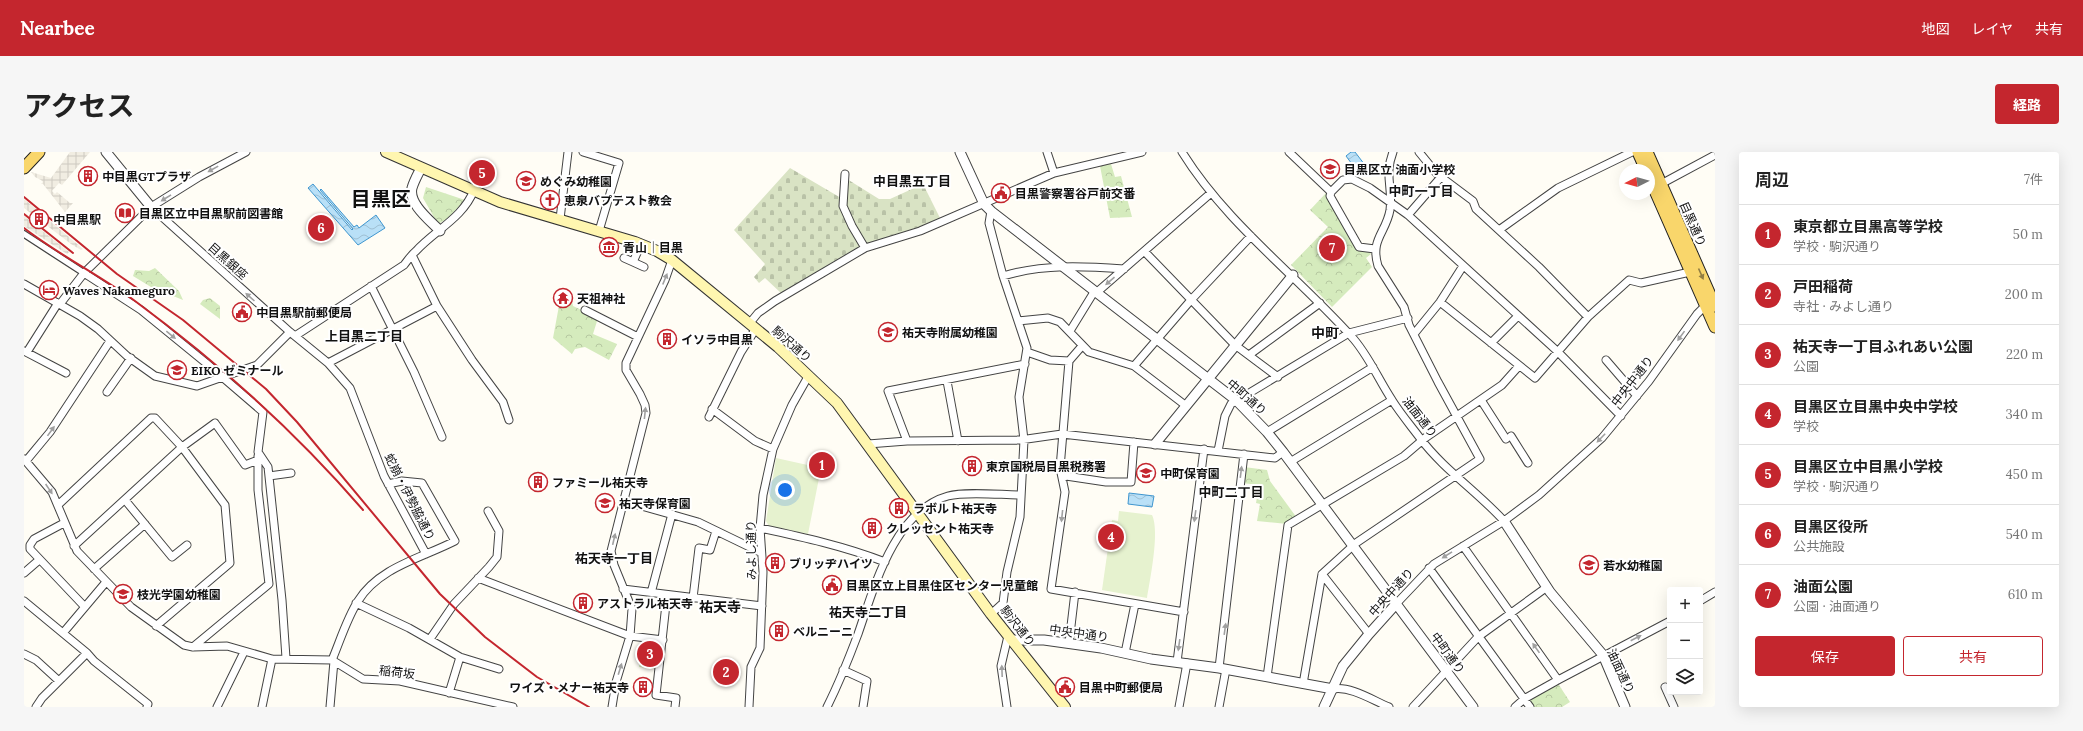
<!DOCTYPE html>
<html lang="ja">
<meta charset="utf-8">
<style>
:root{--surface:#fff;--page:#f6f6f6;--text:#222;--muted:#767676;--line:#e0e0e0;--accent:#c4262e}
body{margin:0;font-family:Lora,"Noto Sans JP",serif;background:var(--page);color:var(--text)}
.controls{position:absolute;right:12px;bottom:12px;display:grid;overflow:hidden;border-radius:4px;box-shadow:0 4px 16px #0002}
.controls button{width:36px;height:36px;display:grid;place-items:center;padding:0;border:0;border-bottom:1px solid var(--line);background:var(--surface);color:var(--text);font:20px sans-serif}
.compass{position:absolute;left:1595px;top:12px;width:36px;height:36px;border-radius:50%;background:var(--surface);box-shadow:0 4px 16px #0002;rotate:264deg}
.you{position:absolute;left:761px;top:338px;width:14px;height:14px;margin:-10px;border:3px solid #fff;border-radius:50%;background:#1a73e8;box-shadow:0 0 0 6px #1a73e833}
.badge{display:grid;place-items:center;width:26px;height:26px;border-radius:50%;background:var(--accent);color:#fff;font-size:13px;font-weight:700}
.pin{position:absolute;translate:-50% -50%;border:2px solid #fff;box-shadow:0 1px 4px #0006}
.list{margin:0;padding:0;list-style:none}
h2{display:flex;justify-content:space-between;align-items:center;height:52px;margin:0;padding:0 16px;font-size:17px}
h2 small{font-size:13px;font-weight:400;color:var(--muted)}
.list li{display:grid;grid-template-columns:26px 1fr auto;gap:12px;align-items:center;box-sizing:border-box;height:60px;padding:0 16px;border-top:1px solid var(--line)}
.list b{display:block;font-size:15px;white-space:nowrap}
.list p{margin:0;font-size:13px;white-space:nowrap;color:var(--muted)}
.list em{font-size:13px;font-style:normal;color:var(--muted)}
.actions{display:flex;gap:8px;padding:12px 16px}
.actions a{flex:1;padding:9px 0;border:1px solid var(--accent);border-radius:4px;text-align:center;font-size:14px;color:var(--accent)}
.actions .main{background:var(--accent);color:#fff}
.icon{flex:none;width:22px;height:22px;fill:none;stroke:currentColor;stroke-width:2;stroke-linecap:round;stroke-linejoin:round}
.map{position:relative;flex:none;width:1691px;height:555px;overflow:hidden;border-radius:4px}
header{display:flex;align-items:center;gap:24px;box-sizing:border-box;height:56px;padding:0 20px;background:var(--accent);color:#fff}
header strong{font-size:19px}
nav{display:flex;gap:22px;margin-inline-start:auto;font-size:14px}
.intro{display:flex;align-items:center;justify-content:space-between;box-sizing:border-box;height:96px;padding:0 24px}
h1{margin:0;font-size:28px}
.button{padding:10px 18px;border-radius:4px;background:var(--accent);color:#fff;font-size:14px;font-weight:700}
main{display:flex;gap:24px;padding:0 24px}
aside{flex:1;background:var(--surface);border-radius:4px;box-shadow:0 4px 16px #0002}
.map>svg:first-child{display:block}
.cemetery{fill:url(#cemetery-stones)}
.park{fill:url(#park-crowns)}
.pitch{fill:#e6f2cf}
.plaza{fill:url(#plaza-grid)}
.water{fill:url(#water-waves);stroke:#3f96cf}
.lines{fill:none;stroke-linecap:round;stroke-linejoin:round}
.pedestrian-casing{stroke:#444;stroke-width:8}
.minor-casing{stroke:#444;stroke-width:9}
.tertiary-casing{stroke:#444;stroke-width:11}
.secondary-casing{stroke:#333;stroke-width:12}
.primary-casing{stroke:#222;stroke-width:13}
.pedestrian{stroke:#fff;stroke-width:5.5}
.minor{stroke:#fff;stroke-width:7}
.tertiary{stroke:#fff;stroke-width:9}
.secondary{stroke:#fff6b0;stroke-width:10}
.primary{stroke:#f9d66b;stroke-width:11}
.rail{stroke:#c4262e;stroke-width:2}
.oneway{fill:#a0a0a0}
.oneway2{fill:#917d42}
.labels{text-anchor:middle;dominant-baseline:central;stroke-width:4;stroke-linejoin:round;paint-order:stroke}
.poi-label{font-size:12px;font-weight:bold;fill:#111;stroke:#fff;text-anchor:start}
.street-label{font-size:12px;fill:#111;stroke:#fff}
.neighbourhood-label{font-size:13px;font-weight:bold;fill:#111;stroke:#fff}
.quarter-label{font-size:14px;font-weight:bold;fill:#111;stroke:#fff}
.town-label{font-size:20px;font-weight:bold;fill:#111;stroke:#fff}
</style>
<header>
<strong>Nearbee</strong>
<nav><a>地図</a><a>レイヤ</a><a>共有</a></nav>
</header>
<div class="intro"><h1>アクセス</h1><a class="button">経路</a></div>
<main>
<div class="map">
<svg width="1691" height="555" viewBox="0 0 1691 555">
<defs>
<pattern id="cemetery-stones" width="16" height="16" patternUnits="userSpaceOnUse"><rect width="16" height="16" fill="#d9e3c4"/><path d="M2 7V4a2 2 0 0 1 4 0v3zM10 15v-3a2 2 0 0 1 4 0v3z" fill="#b9c2a7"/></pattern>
<pattern id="park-crowns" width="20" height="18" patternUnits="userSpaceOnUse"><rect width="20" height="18" fill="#d5ebbd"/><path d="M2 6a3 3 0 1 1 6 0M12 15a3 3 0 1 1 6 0" fill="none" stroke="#b6c8a1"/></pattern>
<pattern id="plaza-grid" width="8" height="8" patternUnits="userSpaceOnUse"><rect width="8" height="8" fill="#f1ede2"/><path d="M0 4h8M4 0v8" fill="none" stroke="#cecac1"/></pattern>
<pattern id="water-waves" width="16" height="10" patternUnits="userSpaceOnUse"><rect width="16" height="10" fill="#b9e0f7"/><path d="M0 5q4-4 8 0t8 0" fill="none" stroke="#9ebfd3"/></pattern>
</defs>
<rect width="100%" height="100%" fill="#fffdf5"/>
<path class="cemetery" d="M766,16L817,46L837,93L836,96L758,142L741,126L735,131L730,125L741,112L710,78Z
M823,27L855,47H866L899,32L917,68L890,79L844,92L841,91L830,73L821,53Z"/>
<path class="park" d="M1087,12L1091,25L1097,24L1108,65L1086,66L1076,14Z
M402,35L441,48L423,67L414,72L399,46Z
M1302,41L1330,94L1334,98L1345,99L1347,102L1342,106L1348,115L1308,155L1267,113L1304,75L1286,58Z
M131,116L155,139L159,148L127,135L109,124L111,118L125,119Z
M542,140L546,141L549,154L574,166L569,182L593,192L585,208L561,195L551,197L548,202L529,186L537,143L540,144Z
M186,146L196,154V167L176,152L179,148Z
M1220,315L1243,318L1246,329L1273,366L1264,372L1233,369L1236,352L1232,351L1235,333L1218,331Z
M621,488L636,490L632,517L615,515Z
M1531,532L1535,533L1546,550L1538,555H1509L1505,550L1506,547Z"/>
<path class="pitch" d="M752,306L797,316L784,382L745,374L742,369Z
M1095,359L1128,363C1136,379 1126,427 1123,446L1078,438L1088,368L1094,369Z"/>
<path class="plaza" d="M46,0H66L38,33L35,31L28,39L31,42L33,40L46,51H49L41,60L19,32H17L19,30L17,28L11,25L7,20L27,26Z
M0,47L18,62L59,97L57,98L47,92L0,56Z
M0,64L45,100L43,102L0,74Z"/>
<path class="water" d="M1327,0H1331L1344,17L1336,23L1322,4Z
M289,32L328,78L329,77L296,38L297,37L330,75L333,73L335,76L352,63L361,76L334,93L284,36Z
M1105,341L1130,344L1128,355L1104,352Z"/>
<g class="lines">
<defs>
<path id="pedestrian" d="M0,82L60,121"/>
<path id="minor" d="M559,0L595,11L575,79
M1023,0L1030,21
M1158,0C1202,71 1271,122 1327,184C1344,202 1354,227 1368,248C1376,261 1387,274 1396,286C1420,318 1454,340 1480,369
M1265,0L1307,40
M1395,0L1413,22L1449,49L1452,57L1515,115L1564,165L1605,128L1617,131L1666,120
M821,22L819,54L828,74L841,96
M1637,32L1691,3
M127,55L266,180L304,211L326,236L360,324L402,402
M967,59L965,71L979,124L1003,196L995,245L1000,288L996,365L983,420L979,451L967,462
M1384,63L1417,25
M536,67L544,0
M1475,78L1534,36L1608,0
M617,92L609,110L620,115
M1351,97L1335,95L1306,44L1307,40L1319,28L1328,27L1346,36L1384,63L1533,199L1597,264
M1121,100L1211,193L1254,225
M388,103L413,154L448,208L479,250L485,268
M600,106L609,110
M60,121L117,158L182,211L239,260L234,300L244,315L258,448L262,506
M979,124C1019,112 1059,114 1100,117
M0,132L56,164L74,177L103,204L131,224L173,234L233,213L266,180
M347,134L390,220L418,285
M1072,141L1187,41
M1416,150L1511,226L1564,165
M36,152L60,121L127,55L175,25L222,0
M561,158L614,185
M994,169L1024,166L1036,170L1065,200L1110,214L1161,253
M725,172L734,161L751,149L841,96L896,79L1030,21L1118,0
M1046,179L1070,140
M1390,182L1416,150L1439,114
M271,184L380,113C384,108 387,103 392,99C411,78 439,66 450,38
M1467,191L1494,164
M1058,194L1045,209L1036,316L1041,340L1027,437L1160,460
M0,199L42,221
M3,200L34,151
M1003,200L1026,208L1045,209
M1225,203L1296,151
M1582,208L1613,244
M304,211L413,154
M1110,214L1167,148L1227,84
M923,229L934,289
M83,240L107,206
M1457,248L1482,287
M688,257L731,289L749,297
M685,265L717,200L731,178
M1243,280L1349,215
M1487,284L1504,311
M883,289L864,239L1001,212
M844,292L883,289L996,288L1038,282L1251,306L1259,300
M1194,299L1201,264L1207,252L1325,181L1384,166
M0,307L28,340L53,399L107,455L160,493L169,495L203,494L248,507L308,508L339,527L376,529L489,555
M2,309L26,280L86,189
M1266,310L1368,248
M245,324L267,321
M1039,326L1042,324L1082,330H1107L1110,290
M101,348L148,405L163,393
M600,349L674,370L736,400
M34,353L127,266H131L158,295L201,353L206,411L132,474
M40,371L10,387L6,393V397L60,454
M736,376C778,385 820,394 861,410
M50,394L158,295L191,271L221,313L234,308
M1439,394L1534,528
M1405,416L1506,555
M70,417L121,372
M0,421L15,408
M1298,422L1345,482
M454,426L606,484L639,488
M599,437L738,454
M627,441L648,362
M643,443L632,543L652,546L651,555
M669,446L675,396L686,398L692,379
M0,449L63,501L70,509L124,552L123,555
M1676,449L1691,440
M332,451L385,476L436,505L475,517
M1372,452L1410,412L1480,369L1515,343L1578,286L1625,229L1673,162L1683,152
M39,481L82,430
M406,487L430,452L465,415L473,405L475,379L464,359
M1045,491L1051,440
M169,495L245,432L234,338V304
M1101,501L1111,452
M0,502L12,508L35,529
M308,508C316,489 323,466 334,449C355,415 398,406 431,389L398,331L378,329L364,332
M1153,510L1180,297
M1195,516L1220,302
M819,518L843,529L839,555
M1243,525L1264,373L1380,304L1401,286L1478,233L1495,214
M1279,532L1298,422L1332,391L1456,307L1414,230L1385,173L1380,155L1354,114C1346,87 1362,81 1366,58C1369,36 1360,23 1369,0
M1641,535L1650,555
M1309,537C1327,534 1348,548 1365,555
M425,541L436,505
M12,555L18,546L63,501
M193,555L220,500
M238,555L248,507
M306,555L310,509
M588,555L592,530L606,484L608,457L590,413L587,399L622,261L621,253L616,242L602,218V211L641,128L648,108
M725,555L727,515L736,496L739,420L736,376L739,343L749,297L768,253L785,223
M803,555C815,531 825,506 834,482C850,436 870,359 924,344C942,339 978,343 997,343
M983,555L977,514L984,484
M1155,555L1163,511
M1195,555L1202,517
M1389,555L1454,485L1523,435
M1491,555L1500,547L1534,528L1646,469"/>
<path id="tertiary" d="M82,0L127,55
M936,0L960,52L967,59L1213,249L1243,280L1259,300L1449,555
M397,16C394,22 390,29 388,36C384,52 407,69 416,79
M1131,292L1269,123
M1480,369L1526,440L1579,503L1601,555
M987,488H1020L1077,496L1127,507L1195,516L1309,537
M1300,555L1319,514L1345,482L1372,452"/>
<path id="secondary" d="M362,0L476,50L611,90L633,99L648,108L754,195L813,251L967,462L1041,555"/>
<path id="primary" d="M1614,0L1622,18
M1623,0L1691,154
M0,16L15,0
M1625,25L1691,175"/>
</defs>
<use href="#pedestrian" class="pedestrian-casing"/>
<use href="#minor" class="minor-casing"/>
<use href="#tertiary" class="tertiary-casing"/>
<use href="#secondary" class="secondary-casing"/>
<use href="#primary" class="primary-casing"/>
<use href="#pedestrian" class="pedestrian"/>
<use href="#minor" class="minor"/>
<use href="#tertiary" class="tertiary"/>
<use href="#secondary" class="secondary"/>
<use href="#primary" class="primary"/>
<path class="rail" d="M0,45L93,122L159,168L242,237L273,270L416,442L461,485L513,525L565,555
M0,62L49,101
M0,76C35,103 75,123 111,149C195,211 271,279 339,358"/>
</g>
<defs><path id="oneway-solid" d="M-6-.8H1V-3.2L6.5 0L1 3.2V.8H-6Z"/></defs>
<g class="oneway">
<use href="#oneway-solid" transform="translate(189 17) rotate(151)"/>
<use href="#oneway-solid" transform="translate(142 46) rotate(148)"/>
<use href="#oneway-solid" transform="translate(641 127) rotate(-68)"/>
<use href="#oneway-solid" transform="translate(1086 129) rotate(139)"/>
<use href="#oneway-solid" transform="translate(226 145) rotate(-138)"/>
<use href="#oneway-solid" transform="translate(147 183) rotate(39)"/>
<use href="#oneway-solid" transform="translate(1657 184) rotate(126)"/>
<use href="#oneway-solid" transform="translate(621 261) rotate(-84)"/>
<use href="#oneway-solid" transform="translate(27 279) rotate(-54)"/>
<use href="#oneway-solid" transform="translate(1577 286) rotate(134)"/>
<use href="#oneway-solid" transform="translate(1217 320) rotate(-83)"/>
<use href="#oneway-solid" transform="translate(25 337) rotate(56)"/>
<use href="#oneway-solid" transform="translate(1038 364) rotate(96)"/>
<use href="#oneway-solid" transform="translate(1171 364) rotate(98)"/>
<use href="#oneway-solid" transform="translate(590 387) rotate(-77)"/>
<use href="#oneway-solid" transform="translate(1423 403) rotate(148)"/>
<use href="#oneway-solid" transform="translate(1201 477) rotate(-82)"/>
<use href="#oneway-solid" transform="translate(1612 486) rotate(-27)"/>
<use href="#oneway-solid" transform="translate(1155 493) rotate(98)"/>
<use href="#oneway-solid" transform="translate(1512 496) rotate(-125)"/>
<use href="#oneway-solid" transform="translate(596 517) rotate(-73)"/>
<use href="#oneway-solid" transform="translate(978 519) rotate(-92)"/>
</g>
<use class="oneway2" href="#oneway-solid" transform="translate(1677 122) rotate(66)"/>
<defs>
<symbol id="school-ring" viewBox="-11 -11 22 22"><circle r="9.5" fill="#fff" stroke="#c4262e" stroke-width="1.5"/><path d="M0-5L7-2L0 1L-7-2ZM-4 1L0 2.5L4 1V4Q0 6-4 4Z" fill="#c4262e"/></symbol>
<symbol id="building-ring" viewBox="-11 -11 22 22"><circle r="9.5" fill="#fff" stroke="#c4262e" stroke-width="1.5"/><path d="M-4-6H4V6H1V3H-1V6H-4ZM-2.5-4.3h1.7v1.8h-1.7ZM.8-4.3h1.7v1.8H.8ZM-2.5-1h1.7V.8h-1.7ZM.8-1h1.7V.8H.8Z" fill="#c4262e"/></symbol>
<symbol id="civic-ring" viewBox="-11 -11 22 22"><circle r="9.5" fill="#fff" stroke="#c4262e" stroke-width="1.5"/><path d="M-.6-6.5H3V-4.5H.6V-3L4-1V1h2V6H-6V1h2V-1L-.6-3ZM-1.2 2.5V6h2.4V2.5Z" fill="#c4262e"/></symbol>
<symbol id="church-ring" viewBox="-11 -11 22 22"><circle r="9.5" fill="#fff" stroke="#c4262e" stroke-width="1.5"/><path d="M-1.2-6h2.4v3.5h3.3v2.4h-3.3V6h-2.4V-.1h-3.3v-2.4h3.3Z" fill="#c4262e"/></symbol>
<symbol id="library-ring" viewBox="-11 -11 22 22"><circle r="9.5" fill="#fff" stroke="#c4262e" stroke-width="1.5"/><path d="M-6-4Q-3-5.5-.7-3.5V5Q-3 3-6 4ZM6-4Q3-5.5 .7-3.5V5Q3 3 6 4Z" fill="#c4262e"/></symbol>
<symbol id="museum-ring" viewBox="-11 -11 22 22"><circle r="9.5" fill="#fff" stroke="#c4262e" stroke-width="1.5"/><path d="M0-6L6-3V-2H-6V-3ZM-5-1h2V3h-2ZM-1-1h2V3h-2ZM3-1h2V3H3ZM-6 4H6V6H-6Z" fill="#c4262e"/></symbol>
<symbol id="hotel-ring" viewBox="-11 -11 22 22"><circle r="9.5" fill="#fff" stroke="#c4262e" stroke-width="1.5"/><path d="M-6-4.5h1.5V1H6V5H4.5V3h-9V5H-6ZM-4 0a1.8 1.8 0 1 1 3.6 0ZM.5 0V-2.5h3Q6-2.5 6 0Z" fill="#c4262e"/></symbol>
<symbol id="temple-ring" viewBox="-11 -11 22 22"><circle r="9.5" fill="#fff" stroke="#c4262e" stroke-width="1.5"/><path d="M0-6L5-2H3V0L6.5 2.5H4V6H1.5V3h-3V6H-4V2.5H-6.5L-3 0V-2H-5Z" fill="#c4262e"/></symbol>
</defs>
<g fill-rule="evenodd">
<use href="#school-ring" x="1295" y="6" width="22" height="22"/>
<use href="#building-ring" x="53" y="13" width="22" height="22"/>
<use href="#school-ring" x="491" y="18" width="22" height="22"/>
<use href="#civic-ring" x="966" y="30" width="22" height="22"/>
<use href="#church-ring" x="515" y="37" width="22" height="22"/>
<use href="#library-ring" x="90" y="50" width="22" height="22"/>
<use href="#building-ring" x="4" y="56" width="22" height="22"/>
<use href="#museum-ring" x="574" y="84" width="22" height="22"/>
<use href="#hotel-ring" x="14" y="127" width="22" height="22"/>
<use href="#temple-ring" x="528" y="135" width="22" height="22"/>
<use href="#civic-ring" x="207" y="149" width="22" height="22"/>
<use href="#school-ring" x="853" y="169" width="22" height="22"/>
<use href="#building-ring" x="632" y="176" width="22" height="22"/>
<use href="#school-ring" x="142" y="207" width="22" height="22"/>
<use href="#building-ring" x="937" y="303" width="22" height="22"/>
<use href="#school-ring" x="1111" y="310" width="22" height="22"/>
<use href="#building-ring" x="503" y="319" width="22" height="22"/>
<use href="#school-ring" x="570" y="340" width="22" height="22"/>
<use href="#building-ring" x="864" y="345" width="22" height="22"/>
<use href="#building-ring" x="837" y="365" width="22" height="22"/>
<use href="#building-ring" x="740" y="400" width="22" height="22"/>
<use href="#school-ring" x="1554" y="402" width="22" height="22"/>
<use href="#civic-ring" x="797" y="422" width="22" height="22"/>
<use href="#school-ring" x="88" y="431" width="22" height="22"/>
<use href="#building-ring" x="548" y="440" width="22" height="22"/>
<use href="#building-ring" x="744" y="468" width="22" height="22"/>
<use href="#building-ring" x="608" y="524" width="22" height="22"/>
<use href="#civic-ring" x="1030" y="524" width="22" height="22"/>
</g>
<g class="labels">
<g class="poi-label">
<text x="1320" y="17">目黒区立 油面小学校</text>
<text x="78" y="24">中目黒GTプラザ</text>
<text x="516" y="29">めぐみ幼稚園</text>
<text x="991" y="41">目黒警察署谷戸前交番</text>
<text x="540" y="48">恵泉バプテスト教会</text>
<text x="115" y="61">目黒区立中目黒駅前図書館</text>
<text x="29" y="67">中目黒駅</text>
<text x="599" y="95">青山｜目黒</text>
<text x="39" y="138">Waves Nakameguro</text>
<text x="553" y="146">天祖神社</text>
<text x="232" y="160">中目黒駅前郵便局</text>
<text x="878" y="180">祐天寺附属幼稚園</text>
<text x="657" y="187">イソラ中目黒</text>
<text x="167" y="218">EIKO ゼミナール</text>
<text x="962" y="314">東京国税局目黒税務署</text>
<text x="1136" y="321">中町保育園</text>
<text x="528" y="330">ファミール祐天寺</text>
<text x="595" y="351">祐天寺保育園</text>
<text x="889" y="356">ラボルト祐天寺</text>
<text x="862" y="376">クレッセント祐天寺</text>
<text x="765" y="411">ブリッヂハイツ</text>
<text x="1579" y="413">若水幼稚園</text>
<text x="822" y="433">目黒区立上目黒住区センター児童館</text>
<text x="113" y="442">枝光学園幼稚園</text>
<text x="573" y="451">アストラル祐天寺</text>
<text x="769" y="479">ベルニーニ</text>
<text x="605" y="535" text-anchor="end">ワイズ・メナー祐天寺</text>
<text x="1055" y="535">目黒中町郵便局</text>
</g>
<g class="street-label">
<text transform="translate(1669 72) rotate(66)">目黒通り</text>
<text transform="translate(204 109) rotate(42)">目黒銀座</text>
<text transform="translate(768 192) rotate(41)">駒沢通り</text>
<text transform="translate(1608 229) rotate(-52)">中央中通り</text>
<text transform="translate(1223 245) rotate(41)">中町通り</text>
<text transform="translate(1396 265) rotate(52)">油面通り</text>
<text transform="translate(386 345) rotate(63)">蛇崩・伊勢脇通り</text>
<text transform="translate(727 398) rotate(-91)">みよし通り</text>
<text transform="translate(1367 440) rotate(-48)">中央中通り</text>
<text transform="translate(994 474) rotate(52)">駒沢通り</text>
<text transform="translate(1055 481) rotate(8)">中央中通り</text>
<text transform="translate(1424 501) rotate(54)">中町通り</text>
<text transform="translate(1597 519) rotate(65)">油面通り</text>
<text transform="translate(373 520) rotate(7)">稲荷坂</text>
</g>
<g class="neighbourhood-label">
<text x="888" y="29">中目黒五丁目</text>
<text x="1397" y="39">中町一丁目</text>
<text x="340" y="184">上目黒二丁目</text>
<text x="1207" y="340">中町二丁目</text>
<text x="590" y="406">祐天寺一丁目</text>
<text x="844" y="460">祐天寺二丁目</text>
</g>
<g class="quarter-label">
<text x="1301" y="181">中町</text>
<text x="696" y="455">祐天寺</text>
</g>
<g class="town-label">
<text x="357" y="46">目黒区</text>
</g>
</g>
</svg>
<div class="controls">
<button>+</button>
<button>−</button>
<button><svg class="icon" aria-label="layers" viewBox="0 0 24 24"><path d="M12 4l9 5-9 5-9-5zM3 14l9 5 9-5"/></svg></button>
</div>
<svg class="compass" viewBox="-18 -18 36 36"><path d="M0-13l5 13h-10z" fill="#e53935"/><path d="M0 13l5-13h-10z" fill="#767676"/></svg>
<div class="you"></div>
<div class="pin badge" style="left:798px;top:313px">1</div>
<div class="pin badge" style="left:702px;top:520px">2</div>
<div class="pin badge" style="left:626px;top:502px">3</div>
<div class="pin badge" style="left:1087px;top:385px">4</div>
<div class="pin badge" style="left:458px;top:21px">5</div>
<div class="pin badge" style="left:297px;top:76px">6</div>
<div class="pin badge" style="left:1308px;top:96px">7</div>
</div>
<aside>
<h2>周辺<small>7件</small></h2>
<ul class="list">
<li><span class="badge">1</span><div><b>東京都立目黒高等学校</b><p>学校 · 駒沢通り</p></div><em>50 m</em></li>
<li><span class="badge">2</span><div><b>戸田稲荷</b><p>寺社 · みよし通り</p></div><em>200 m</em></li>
<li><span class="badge">3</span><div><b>祐天寺一丁目ふれあい公園</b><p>公園</p></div><em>220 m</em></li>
<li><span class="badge">4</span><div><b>目黒区立目黒中央中学校</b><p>学校</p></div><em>340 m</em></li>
<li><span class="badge">5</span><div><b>目黒区立中目黒小学校</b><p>学校 · 駒沢通り</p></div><em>450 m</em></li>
<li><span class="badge">6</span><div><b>目黒区役所</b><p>公共施設</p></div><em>540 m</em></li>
<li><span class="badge">7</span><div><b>油面公園</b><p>公園 · 油面通り</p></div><em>610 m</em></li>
</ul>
<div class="actions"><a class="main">保存</a><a>共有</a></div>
</aside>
</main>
